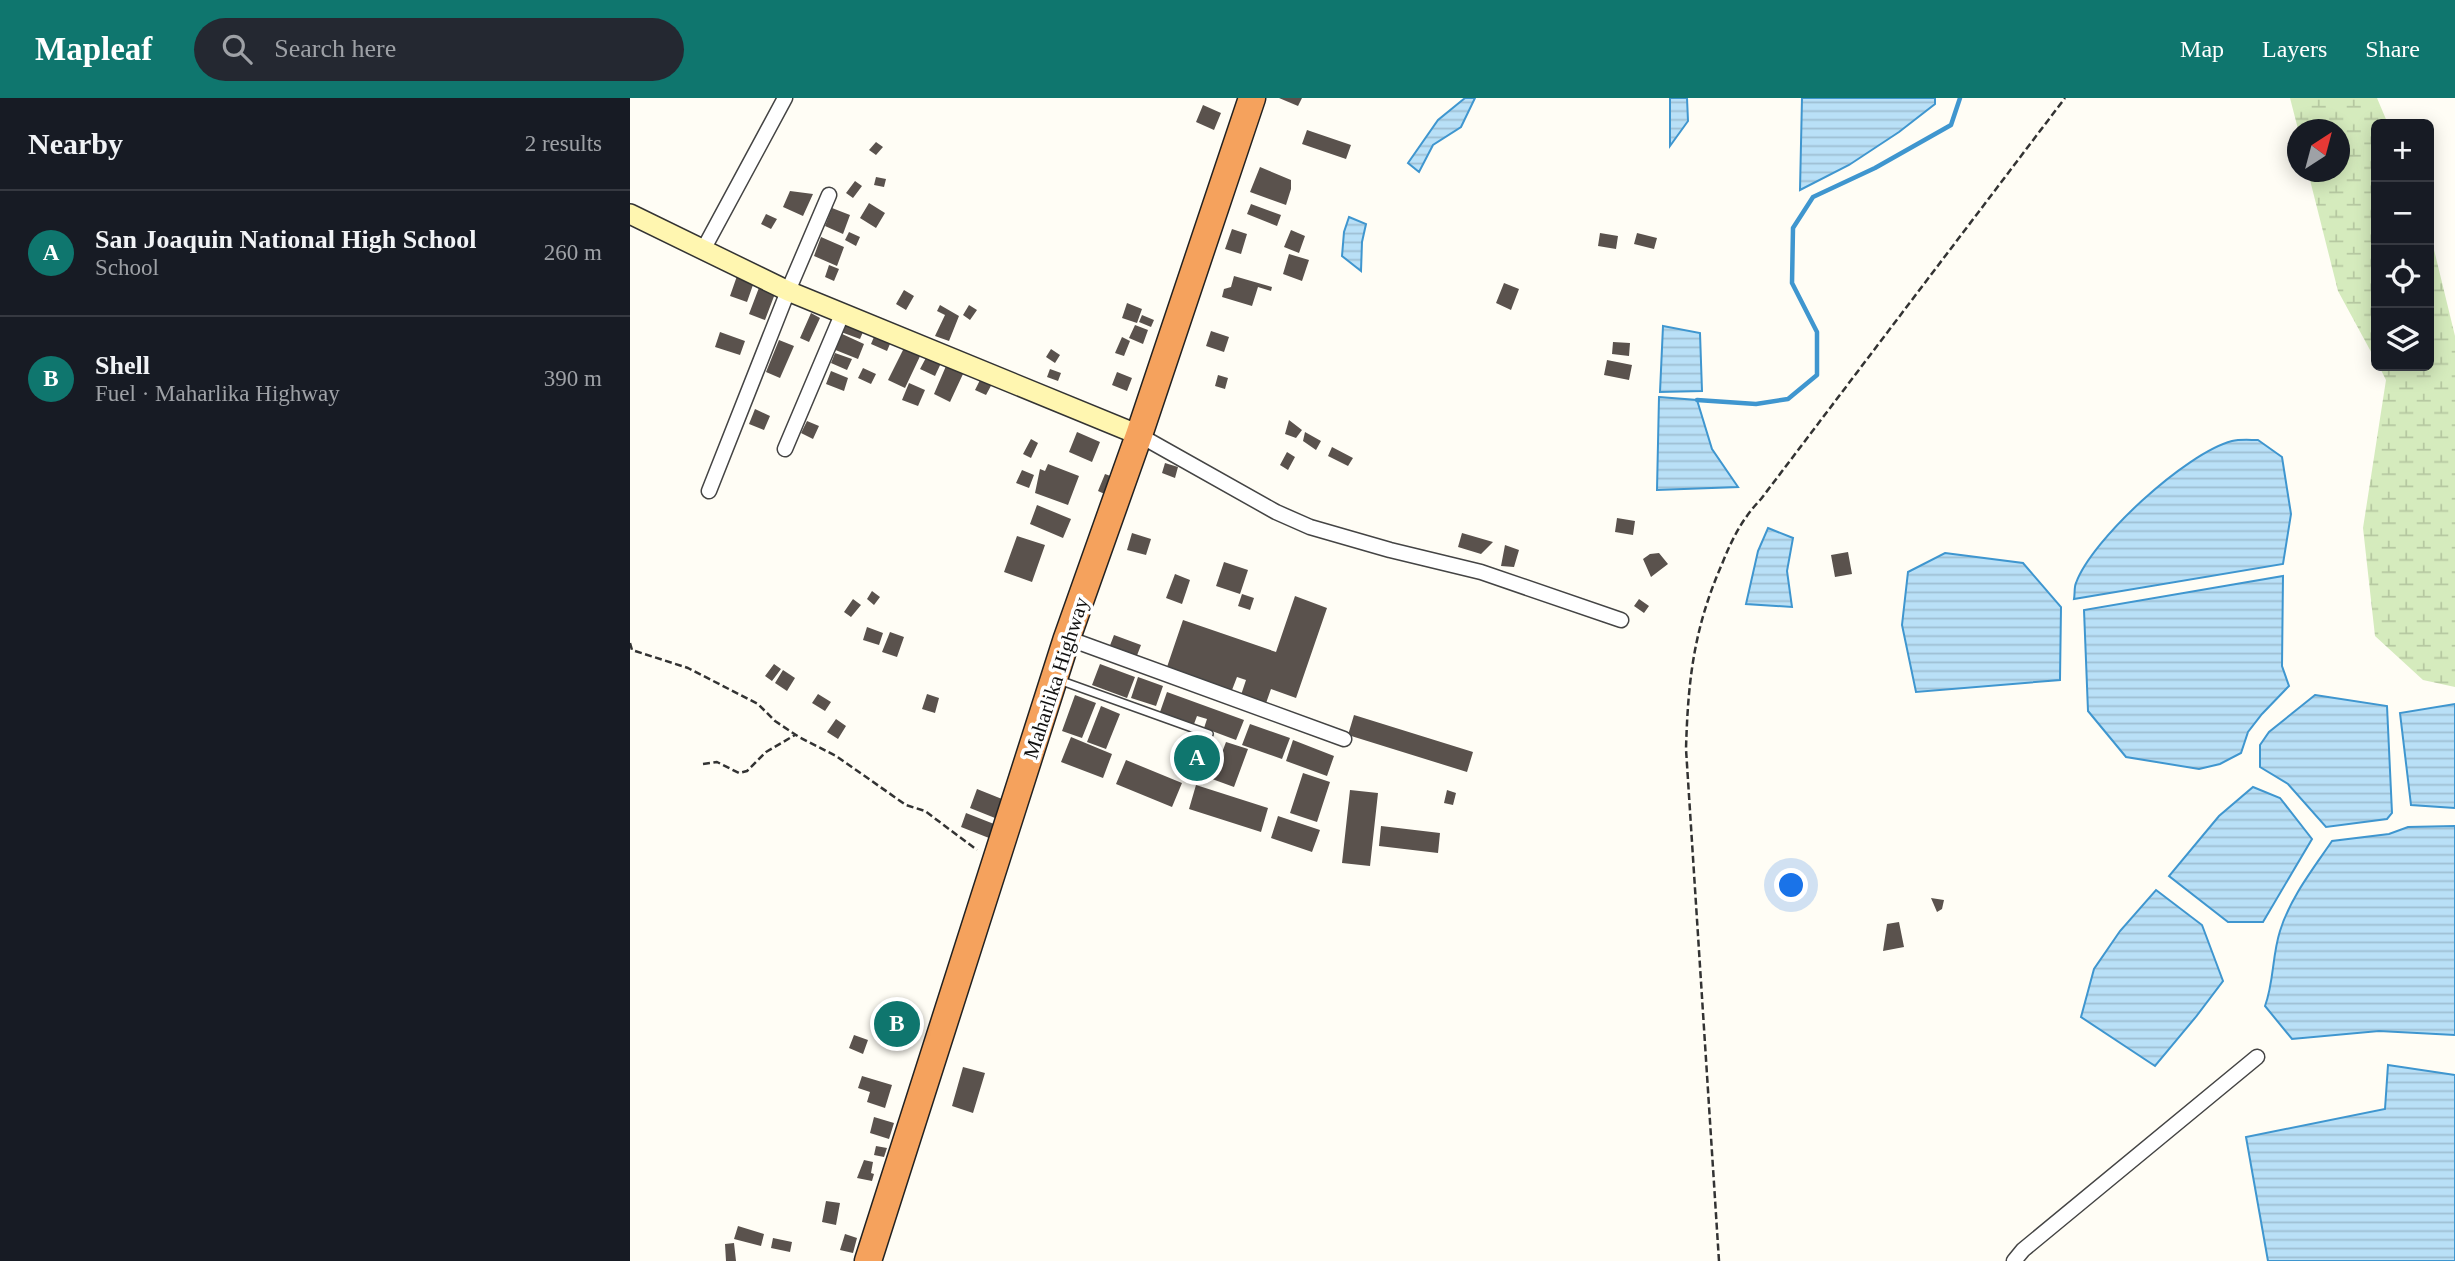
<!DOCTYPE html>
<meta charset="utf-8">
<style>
:root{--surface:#171b24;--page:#242831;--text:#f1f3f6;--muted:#9ea1a6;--line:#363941;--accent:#0f766e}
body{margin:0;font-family:"Times New Roman",serif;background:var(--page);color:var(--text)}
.controls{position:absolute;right:21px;top:21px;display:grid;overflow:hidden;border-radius:10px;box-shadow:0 4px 18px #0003}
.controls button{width:63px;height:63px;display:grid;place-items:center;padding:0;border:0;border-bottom:2px solid var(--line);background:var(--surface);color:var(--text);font:35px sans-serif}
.compass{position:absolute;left:1657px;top:21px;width:63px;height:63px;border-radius:50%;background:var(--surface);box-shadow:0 4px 18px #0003;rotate:36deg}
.you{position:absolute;left:1162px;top:788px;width:24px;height:24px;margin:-18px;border:5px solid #fff;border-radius:50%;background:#1a73e8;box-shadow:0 0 0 10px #1a73e833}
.badge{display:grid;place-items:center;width:46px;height:46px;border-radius:50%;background:var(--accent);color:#fff;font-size:23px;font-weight:700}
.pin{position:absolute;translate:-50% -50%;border:4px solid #fff;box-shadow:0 2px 7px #0006}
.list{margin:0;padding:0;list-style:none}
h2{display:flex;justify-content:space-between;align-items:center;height:91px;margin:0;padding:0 28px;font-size:30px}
h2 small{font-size:23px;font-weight:400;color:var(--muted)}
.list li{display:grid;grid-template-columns:46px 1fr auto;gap:21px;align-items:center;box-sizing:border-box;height:126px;padding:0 28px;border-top:2px solid var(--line)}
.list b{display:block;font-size:26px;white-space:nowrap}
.list p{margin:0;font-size:23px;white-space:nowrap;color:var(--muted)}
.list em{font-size:23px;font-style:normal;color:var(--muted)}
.icon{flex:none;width:38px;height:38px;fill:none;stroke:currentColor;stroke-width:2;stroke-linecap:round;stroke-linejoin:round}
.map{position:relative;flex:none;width:1825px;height:1163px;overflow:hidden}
header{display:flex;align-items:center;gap:42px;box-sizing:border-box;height:98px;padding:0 35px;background:var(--accent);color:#fff}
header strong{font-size:33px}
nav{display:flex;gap:38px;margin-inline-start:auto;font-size:24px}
.search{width:490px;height:63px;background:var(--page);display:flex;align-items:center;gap:18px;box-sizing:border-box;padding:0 24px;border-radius:38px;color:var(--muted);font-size:26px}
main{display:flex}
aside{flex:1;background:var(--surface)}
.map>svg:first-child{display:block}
.wetland{fill:url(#wetland-marsh)}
.water{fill:url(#water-rules);stroke:#3f96cf;stroke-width:2}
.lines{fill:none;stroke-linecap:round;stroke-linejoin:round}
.stream{stroke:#3f96cf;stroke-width:4.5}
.building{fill:#5a524d}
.lane-casing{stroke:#444;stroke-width:10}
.street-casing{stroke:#444;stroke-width:17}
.secondary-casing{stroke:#333;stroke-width:22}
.highway-casing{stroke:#222;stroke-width:29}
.path{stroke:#333;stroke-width:2.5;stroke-dasharray:7 3.5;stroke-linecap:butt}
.lane{stroke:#fff;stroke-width:7}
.street{stroke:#fff;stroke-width:14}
.secondary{stroke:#fff6b0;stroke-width:19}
.highway{stroke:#f5a25d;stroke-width:26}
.labels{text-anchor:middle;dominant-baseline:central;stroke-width:7;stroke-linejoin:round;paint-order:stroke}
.street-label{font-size:21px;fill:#111;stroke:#fff}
</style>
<header>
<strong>Mapleaf</strong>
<div class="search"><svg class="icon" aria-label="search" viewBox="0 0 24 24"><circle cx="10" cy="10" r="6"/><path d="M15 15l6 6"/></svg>Search here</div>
<nav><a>Map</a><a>Layers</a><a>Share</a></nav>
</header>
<main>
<aside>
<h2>Nearby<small>2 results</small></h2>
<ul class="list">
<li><span class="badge">A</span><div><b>San Joaquin National High School</b><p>School</p></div><em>260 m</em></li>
<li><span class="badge">B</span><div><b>Shell</b><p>Fuel · Maharlika Highway</p></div><em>390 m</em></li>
</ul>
</aside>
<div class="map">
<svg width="1825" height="1163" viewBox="0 0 1825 1163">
<defs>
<pattern id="wetland-marsh" width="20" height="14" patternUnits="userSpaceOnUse" patternTransform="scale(1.75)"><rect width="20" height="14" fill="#d5ebbd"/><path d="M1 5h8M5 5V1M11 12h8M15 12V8" fill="none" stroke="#b6c8a1"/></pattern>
<pattern id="water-rules" width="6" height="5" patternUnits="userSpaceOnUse" patternTransform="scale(1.75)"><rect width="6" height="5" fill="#b9e0f7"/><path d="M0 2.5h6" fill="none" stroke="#9ebfd3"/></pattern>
</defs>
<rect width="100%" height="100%" fill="#fffdf5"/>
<path class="wetland" d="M1660,0H1747L1758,26H1746V263L1708,193L1678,74H1710V32L1668,31Z
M1799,131L1825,238V589L1793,582L1745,538L1733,430L1756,282L1749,268H1799Z"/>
<path class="water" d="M835,0H845L831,29L803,47L789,74L778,65L808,22Z
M1040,0H1057L1058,23L1040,48Z
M1172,0H1305V6L1269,34L1219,67L1170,92Z
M719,119L736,126L732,144L731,173L712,158L714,134Z
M1033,228L1070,235L1072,293L1030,294Z
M1029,299L1067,302L1082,351L1108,389L1027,392Z
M1628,342L1652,359L1661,416L1653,466L1444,501C1445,496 1444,489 1446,485C1462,441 1556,355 1602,343C1610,341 1620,342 1628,342Z
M1138,430L1163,440L1157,473L1162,509L1116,506L1128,453Z
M1315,455L1393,465L1431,509L1430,582L1286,594L1272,527L1278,474Z
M1653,478L1652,568L1659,588L1632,616L1618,634L1611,655L1590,666L1569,671L1496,659L1458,613L1454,512Z
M1685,597L1757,608L1762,715L1757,721L1696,729L1658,686L1630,669V647L1639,634Z
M1825,606V710L1781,707L1770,615Z
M1623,689L1650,700L1682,741L1633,824H1598L1539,778L1589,718Z
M1825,728V937L1749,933L1662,941L1635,908C1644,884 1642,858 1650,833C1660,800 1683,771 1702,743L1759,736L1778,729Z
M1526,792L1572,827L1593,883L1565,920L1525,968L1451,919L1464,871L1490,833Z
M1758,967L1825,977V1163H1638L1616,1039L1755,1011Z"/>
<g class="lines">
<path class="stream" d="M1067,302L1126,306L1158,301L1187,277V234L1162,185L1163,130L1183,99L1245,70L1321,27L1330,0"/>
</g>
<path class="building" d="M649,0H672L668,8Z
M573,7L591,15L584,32L566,24Z
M677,32L721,47L716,61L672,46Z
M246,44L253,49L246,57L239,52Z
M630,69L661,82V91L656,107L620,94Z
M246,79L256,81L254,89L244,87Z
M225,83L232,88L223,100L216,95Z
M160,93L183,96L173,118L153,109Z
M239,105L255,115L246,130L230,120Z
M621,106L651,117L647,128L617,116Z
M202,110L220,117L213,136L195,128Z
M136,116L147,121L141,131L131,126Z
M602,131L617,136L611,156L595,151Z
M661,132L675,138L669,155L654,149Z
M219,134L230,139L226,148L215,142Z
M970,135L988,138L986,151L968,148Z
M1007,135L1027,140L1024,151L1004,146Z
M191,139L214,149L207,168L184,158Z
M659,156L679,162L672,183L653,176Z
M199,167L209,171L204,183L195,179Z
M107,178L124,184L117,204L100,198Z
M604,178L642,189L641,193L628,189L622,208L592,199L594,191L601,189Z
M874,185L889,191L881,212L866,205Z
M130,187L146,193L135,222L119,216Z
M274,192L284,198L276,212L266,206Z
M497,205L512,211L507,225L492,220Z
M310,207L329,218L319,243L305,238L315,217L307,213Z
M339,207L347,212L340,222L333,217Z
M181,215L190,220L179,244L170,240Z
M512,217L524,222L521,229L509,224Z
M216,219L236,227L230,241L211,234Z
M505,227L518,232L513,246L499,240Z
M581,233L599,239L594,254L576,248Z
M90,234L115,243L110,257L85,249Z
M246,234L262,241L257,253L241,246Z
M210,235L234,246L228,261L203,251Z
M492,239L500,243L494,258L485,255Z
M149,242L164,248L150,280L136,274Z
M983,244L1000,245L999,258L982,256Z
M276,246L292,254L275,290L258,282Z
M421,251L430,257L425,265L416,259Z
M205,255L222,261L217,272L201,265Z
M298,256L312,263L305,278L290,271Z
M977,262L1002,267L999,282L974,277Z
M316,268L333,276L320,304L304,296Z
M233,270L246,276L241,286L228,280Z
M420,271L431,275L428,283L417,279Z
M201,273L218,280L214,293L196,286Z
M487,274L502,280L497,293L482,287Z
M588,277L598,280L595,291L585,288Z
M352,278L363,284L356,297L345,292Z
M279,285L295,292L288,308L272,302Z
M125,311L140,318L134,332L119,326Z
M659,322L672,332L666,340L655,336Z
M177,323L189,328L183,341L171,335Z
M447,334L470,344L462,364L439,354Z
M675,334L691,343L686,352L673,343Z
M401,341L408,345L401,360L393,356Z
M702,349L723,360L718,368L698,358Z
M657,354L665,359L658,372L650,367Z
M535,365L548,369L545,380L532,375Z
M418,366L449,378L438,407L405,395L410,371L415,373Z
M392,372L404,377L399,390L386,385Z
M475,376L486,380L479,398L468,393Z
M407,407L441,421L433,440L400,426Z
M987,420L1005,423L1003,437L985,434Z
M502,435L521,441L516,457L497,452Z
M832,435L863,444L851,456L828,449Z
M387,438L415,447L402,484L374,474Z
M875,447L889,452L884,469L871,468Z
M1218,454L1222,476L1205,479L1201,457Z
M1029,455L1038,466L1021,479L1013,461L1020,456Z
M594,464L618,472L610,496L586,488Z
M545,476L560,482L552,506L536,500Z
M242,493L250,499L244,507L237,501Z
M612,496L624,500L620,512L608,508Z
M665,498L697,510L666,600L641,591L635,608L610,600L616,582L607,579L602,592L537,569L553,522L646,554Z
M223,501L231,507L221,519L214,514Z
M1009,501L1019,508L1014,515L1004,508Z
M237,529L253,535L249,547L233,542Z
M260,534L274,539L267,559L252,554Z
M484,537L511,547L506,560L479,550Z
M144,566L151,571L142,583L135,578Z
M470,566L505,579L497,600L462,587Z
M153,572L165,580L157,593L145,585Z
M508,579L533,588L526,608L501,600Z
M537,594L614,622L606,642L574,630L577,621L567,618L564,626L530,614Z
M188,596L201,604L195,613L182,605Z
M297,596L309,600L305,615L292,611Z
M445,597L466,605L452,640L432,633Z
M471,608L490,616L476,651L457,644Z
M724,617L843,654L837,674L718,637Z
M206,621L216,628L208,641L197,634Z
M620,626L660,640L652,661L612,647Z
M441,639L482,656L473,680L431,664Z
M663,642L704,658L697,678L656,663Z
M596,644L618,651L604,689L582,681Z
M496,662L552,685L542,709L486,686Z
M673,675L700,684L687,724L660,715Z
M566,687L638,710L631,734L559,711Z
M347,691L372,701L365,720L340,710Z
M720,692L748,695L740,768L712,765Z
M817,692L826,695L823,707L814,705Z
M336,715L364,726L359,740L331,729Z
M648,718L690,732L682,754L641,740Z
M751,728L810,735L808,755L749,748Z
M1301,800L1314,802L1312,811L1307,814Z
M1269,824L1274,849L1253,853L1257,826Z
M253,911L288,924L282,942L247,929Z
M224,937L238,942L233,956L219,950Z
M333,969L355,975L343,1015L322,1008Z
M232,978L262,987L255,1010L237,1004L240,994L228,990Z
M244,1019L264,1025L259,1041L240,1035Z
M246,1048L257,1050L254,1059L244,1057Z
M234,1062L243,1064L241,1075L244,1076L242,1083L227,1080Z
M196,1103L210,1105L206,1127L192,1124Z
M108,1128L134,1136L131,1148L104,1141Z
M215,1136L227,1140L223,1155L210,1152Z
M143,1140L162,1144L160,1154L141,1150Z
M104,1145L106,1163H96L95,1146Z"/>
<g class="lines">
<defs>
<path id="lane" d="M429,582L579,636"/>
<path id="street" d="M73,152L155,0
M509,337L646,414L680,429L760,452L851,474L991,522
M155,351L213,214
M79,393L158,193L199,97
M437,540L714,641
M1384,1163L1393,1152L1627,959"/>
<path id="secondary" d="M0,116L158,193L509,337"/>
<path id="highway" d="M238,1163L437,540L509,337L622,0"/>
</defs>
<use href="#lane" class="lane-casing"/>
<use href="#street" class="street-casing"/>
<use href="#secondary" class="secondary-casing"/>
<use href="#highway" class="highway-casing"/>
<path class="path" d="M0,545L2,552L58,570L128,606L145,623L169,639L206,658L276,707L295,713L347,752
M73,666L87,664L109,675L117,673L136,654L165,637
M1089,1163L1056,651C1058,581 1064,530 1092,466C1102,441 1112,421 1131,401L1435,0"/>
<use href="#lane" class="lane"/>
<use href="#street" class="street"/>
<use href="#secondary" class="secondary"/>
<use href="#highway" class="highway"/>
</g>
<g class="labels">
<g class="street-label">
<text transform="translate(426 580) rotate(-72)">Maharlika Highway</text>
</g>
</g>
</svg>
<div class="controls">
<button>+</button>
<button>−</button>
<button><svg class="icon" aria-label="locate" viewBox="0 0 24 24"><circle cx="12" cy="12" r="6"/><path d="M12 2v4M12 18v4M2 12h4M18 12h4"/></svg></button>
<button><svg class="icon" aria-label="layers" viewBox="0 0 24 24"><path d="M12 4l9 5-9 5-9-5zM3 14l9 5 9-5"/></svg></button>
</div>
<svg class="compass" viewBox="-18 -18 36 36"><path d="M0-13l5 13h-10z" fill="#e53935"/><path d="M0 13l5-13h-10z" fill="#9ea1a6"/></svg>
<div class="you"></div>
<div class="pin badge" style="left:567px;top:660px">A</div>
<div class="pin badge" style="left:267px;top:926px">B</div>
</div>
</main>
